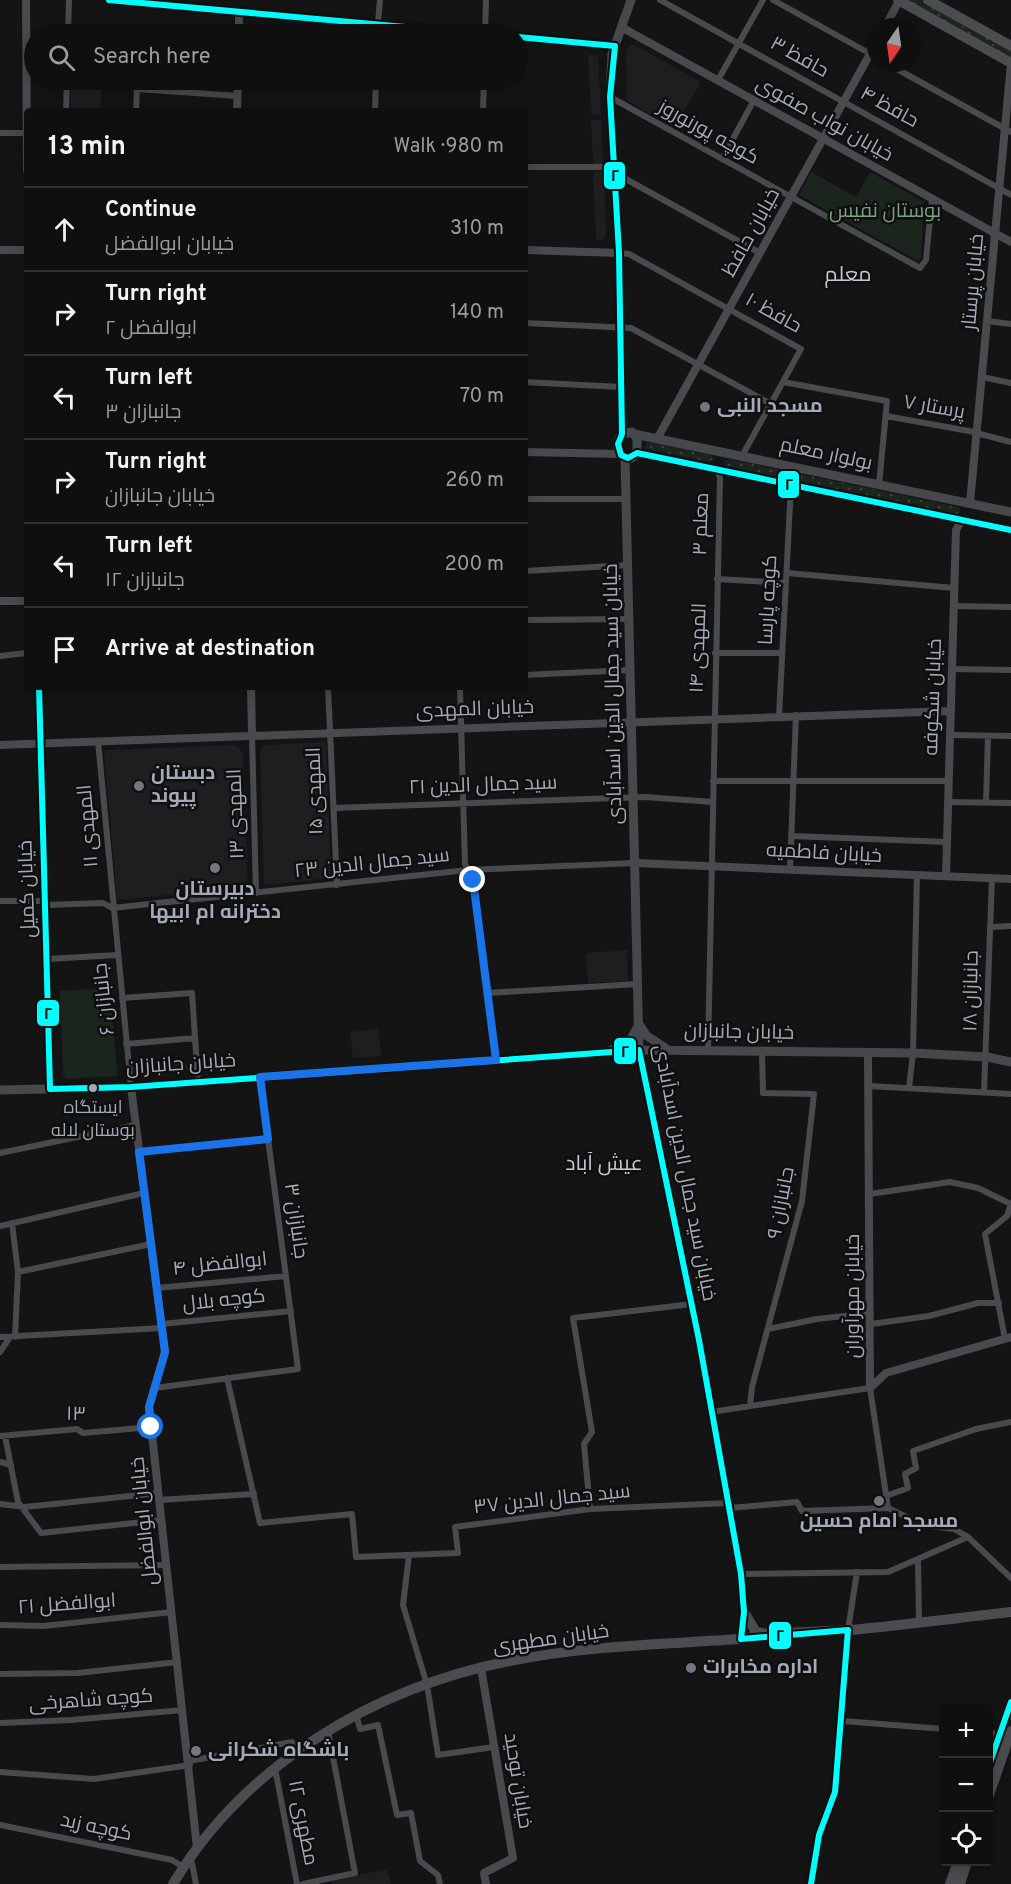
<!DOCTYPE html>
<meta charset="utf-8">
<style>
:root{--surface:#0f0f10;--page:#181819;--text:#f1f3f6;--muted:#9b9c9f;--line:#2f2f30}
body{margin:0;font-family:Overpass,Cairo,sans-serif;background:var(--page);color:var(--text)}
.controls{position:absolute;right:18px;bottom:18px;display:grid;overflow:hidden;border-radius:6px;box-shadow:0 3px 15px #0003}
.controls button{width:54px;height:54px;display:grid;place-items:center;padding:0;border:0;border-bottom:2px solid var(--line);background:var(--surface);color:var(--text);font:30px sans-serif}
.compass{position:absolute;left:867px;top:18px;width:54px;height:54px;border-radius:50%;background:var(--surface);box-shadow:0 3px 15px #0003;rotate:193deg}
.stop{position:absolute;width:18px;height:18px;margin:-14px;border:4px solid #1a73e8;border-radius:50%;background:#fff}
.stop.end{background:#1a73e8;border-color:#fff;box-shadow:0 2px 6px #0008}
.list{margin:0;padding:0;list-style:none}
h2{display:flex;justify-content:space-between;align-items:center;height:78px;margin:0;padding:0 24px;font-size:26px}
h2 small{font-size:20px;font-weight:400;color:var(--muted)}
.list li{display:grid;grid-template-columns:39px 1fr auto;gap:18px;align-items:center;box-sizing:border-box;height:84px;padding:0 24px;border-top:2px solid var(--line)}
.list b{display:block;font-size:22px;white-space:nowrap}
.list p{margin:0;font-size:20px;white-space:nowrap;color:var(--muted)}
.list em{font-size:20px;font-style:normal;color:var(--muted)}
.icon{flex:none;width:33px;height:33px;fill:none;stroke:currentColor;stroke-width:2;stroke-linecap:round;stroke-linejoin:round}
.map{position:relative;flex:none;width:1011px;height:1884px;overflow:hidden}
.search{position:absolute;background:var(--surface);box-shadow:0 3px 15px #0003;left:24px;top:24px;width:504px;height:66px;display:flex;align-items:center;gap:15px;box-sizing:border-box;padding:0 21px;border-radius:33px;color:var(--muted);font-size:22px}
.panel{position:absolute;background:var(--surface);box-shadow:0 3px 15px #0003;left:24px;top:108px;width:504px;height:582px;border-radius:6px}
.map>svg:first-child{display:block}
.built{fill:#1e1e20}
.grass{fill:url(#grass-dots)}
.park{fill:#1c241e}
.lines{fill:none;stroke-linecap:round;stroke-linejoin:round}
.minor{stroke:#484a4e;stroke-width:6}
.tertiary{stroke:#484a4e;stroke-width:8}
.secondary{stroke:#46484c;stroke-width:9}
.primary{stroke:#4b4c4f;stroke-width:10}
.bus-1-casing{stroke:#0f0f10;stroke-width:10}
.bus-1{stroke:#0ff;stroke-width:6}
.route{stroke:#1a73e8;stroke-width:8}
.poi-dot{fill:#72767e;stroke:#0f0f10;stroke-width:2}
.bus-dot{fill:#a4aab7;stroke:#0f0f10;stroke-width:2}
.labels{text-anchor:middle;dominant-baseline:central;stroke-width:5;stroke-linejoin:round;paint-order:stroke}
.bus-label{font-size:18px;fill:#a4aab7;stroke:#0f0f10}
.street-label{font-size:20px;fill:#a4aab7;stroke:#0f0f10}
.park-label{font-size:20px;fill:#7aa37d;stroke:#0f0f10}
.poi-label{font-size:20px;font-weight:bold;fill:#a4aab7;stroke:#0f0f10;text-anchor:start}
.neighbourhood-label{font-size:21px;fill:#c6c9d2;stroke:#0f0f10}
.line-badge{stroke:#0f0f10;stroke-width:2}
.pale-badge-label{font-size:16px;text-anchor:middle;font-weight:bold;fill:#111}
</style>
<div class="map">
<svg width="1011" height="1884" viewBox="0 0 1011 1884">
<defs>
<pattern id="grass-dots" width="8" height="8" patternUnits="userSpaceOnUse" patternTransform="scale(1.5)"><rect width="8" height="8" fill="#1c241e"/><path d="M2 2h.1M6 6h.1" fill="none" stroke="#3a413c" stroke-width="1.8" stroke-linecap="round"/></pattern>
</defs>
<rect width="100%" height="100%" fill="#141415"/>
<path class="built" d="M633,44L701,82L674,128L627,101L626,50Z
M588,55L598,56L601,115L591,114Z
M71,80H102L101,111H71Z
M591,120H601L603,164H593Z
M593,171H604L606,235L602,240H596Z
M326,742L331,878L267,885L264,883L260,750L265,745Z
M236,745L243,753L248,887L120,900L117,898L104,752L106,750Z
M627,950L628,981L588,983L586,953Z
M378,1029L382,1056L353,1058L350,1032Z
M192,1063V1070L133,1074L132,1067Z
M387,1869L391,1884H332L331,1881Z"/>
<path class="grass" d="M906,0H921L1011,50V59Z
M647,442L711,455L714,460L709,462L645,449Z
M729,459L958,507L961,511L957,514L727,466L724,462Z"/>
<path class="park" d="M811,172L856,197L870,172L924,202L921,258L918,261L799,195Z
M109,988L118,1076L66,1079L63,1074L60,991Z"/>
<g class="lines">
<path class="minor" d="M660,0L1011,195
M773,0L876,57
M68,34L69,0
M377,34L380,0
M485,34L486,0
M886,63L1011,132
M718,80L763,0
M238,86L371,82L484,86
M610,97L920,268L926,260L932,198
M66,111L67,80
M136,111L137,89L238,96
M375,111L376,80
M483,111L484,80
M0,133H27
M722,159L754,100
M525,167H612
M613,172L760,253
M619,253L629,254L801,349L742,456
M987,321L1011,324
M525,323L631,328L771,404
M982,377L1011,383
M525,382L621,387
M783,382L887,401L879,485
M886,416L969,431L1011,442
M525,499H627
M525,571L629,565
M787,573L954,588
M717,579L786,583
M953,606L1011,607
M525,620L630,619
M715,653H782
M0,656L27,653
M952,669L1011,670
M525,675L631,670
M328,687L337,885
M460,687L465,864L473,880L496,1061
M779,716L791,485
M252,735L256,893
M950,735L1011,736
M98,741L131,1087
M713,781H949
M948,802L1011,803
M986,802L988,736
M334,808L645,797L713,802
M791,836L947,842
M790,869L796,715
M0,901H45
M45,905L103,903L112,908
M112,908L468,870L635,863
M990,927L1011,926
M47,959L117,955
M487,993L638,984
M122,998L192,993L198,1082
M126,1044L195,1038
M708,1051L720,478L717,470
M869,1086L1011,1094
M909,1088L913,1053L917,875
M984,1092L992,878
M139,1152L268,1139
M0,1153L135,1125
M870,1194L950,1182L978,1188L1011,1204
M12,1223L18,1272L15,1337
M0,1226L144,1193
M18,1272L151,1244
M157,1288L286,1276
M162,1324L291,1311
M871,1324L929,1316L978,1303H999
M768,1329L817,1319L871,1313
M0,1337L162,1328
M1005,1339L985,1234L1007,1216L1011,1204
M0,1352L10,1337
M227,1378L260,1523L352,1514L356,1557L458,1553L455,1527L590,1509L729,1503
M155,1388L298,1369L260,1077
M750,1406L752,1387L802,1201L814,1094L763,1093L762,1052
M711,1412L870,1388L888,1508
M0,1436L77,1429L83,1433L151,1427
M5,1436L18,1502L41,1533L162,1520
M0,1462L11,1465
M886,1496L908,1488L905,1474L916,1468L913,1451L976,1429L1011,1422
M159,1500L254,1494
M0,1504L25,1507L159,1493
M730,1508L797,1502L802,1511L888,1508
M888,1508L923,1525L954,1529L968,1537L1011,1578
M590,1509L584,1444L592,1432L573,1318L692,1304
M409,1555L403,1605L427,1685L438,1755L494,1747
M918,1559L919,1623
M0,1567L167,1565
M741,1574L888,1572L968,1537
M0,1625L44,1626L172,1612
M848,1630L857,1572
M0,1674L78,1673L178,1662
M356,1714L360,1729L378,1725L397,1815L411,1813L420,1861L438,1875L440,1884
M843,1721L944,1729
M0,1723L71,1720L183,1710
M988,1733L1000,1734
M189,1761L292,1742L299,1751
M275,1768L297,1884
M0,1772L94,1779L190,1765
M0,1825L172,1860L183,1867
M191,1858L196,1884
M303,1884L355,1873L328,1731"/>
<path class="tertiary" d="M26,0L27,170
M109,0L483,34
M621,27L1011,242
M885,27L899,1
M239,34V12
M518,37L615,46
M237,111L238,80
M0,250H27
M525,250L619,253
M657,439L876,43
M525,452L620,454
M970,503L1011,63
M0,601H27
M39,687L50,1089
M251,687L252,735
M0,745L951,711
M635,863L1011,879
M946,876L956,530L962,520
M868,1053L870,1388
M131,1087L165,1352L149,1407L197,1848
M870,1388L886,1373L1011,1337
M481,1668L513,1858L484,1873L486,1884
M811,1884L819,1835L835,1792L848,1630"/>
<path class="secondary" d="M622,434L632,432L637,438V453L632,458H624C616,452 616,441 622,434L619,253L610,97L612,54L631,0
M634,434L1011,512
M637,453L1011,530
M625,458L639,1050L699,1340L741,1574L744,1612L741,1639
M638,1023L647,1036L667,1049
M610,1051L630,1041L637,1028
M0,1090L131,1087L639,1050L913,1053L987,1057L1011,1062"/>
<path class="primary" d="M898,0L1011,63
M928,0L1011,46
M744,1612L756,1632L767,1634
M988,1769L1011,1702
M988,1798L1011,1731
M173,1884C245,1764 374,1688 510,1661C585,1646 664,1644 740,1639C749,1638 758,1636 767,1635C794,1631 823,1632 850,1630C904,1625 957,1618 1011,1612
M950,1884L958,1862
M960,1884L967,1862"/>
<defs>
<path id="bus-1" d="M109,0L483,34
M518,37L615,46L610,97L619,253L622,434L618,444L621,455L628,458L637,453L1011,530
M39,687L50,1089L131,1087L639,1050L699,1340L741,1574L744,1612L741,1639L848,1630L835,1792L819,1835L811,1884
M988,1768L1011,1702"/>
</defs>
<use href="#bus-1" class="bus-1-casing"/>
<use href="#bus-1" class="bus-1"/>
</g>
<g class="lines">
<path class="route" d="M151,1427L149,1407L165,1352L139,1152L268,1139L260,1077L496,1060L473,880"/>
</g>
<g class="poi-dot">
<circle cx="705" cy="407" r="6"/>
<circle cx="139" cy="786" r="6"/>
<circle cx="215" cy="868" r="6"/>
<circle cx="879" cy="1501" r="6"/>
<circle cx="691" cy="1668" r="6"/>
<circle cx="196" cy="1751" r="6"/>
</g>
<circle class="bus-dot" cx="93" cy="1088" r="5"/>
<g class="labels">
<g class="bus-label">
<text x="93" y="1108">ایستگاه<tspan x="93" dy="23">بوستان لاله</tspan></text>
</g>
<g class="street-label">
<text transform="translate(799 58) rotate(29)">حافظ ۳</text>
<text transform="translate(889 108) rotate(29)">حافظ ۴</text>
<text transform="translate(824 120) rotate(29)">خیابان نواب صفوی</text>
<text transform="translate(708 133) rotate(29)">کوچه پورنوروز</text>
<text transform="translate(752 233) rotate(-61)">خیابان حافظ</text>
<text transform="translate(974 282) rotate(-85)">خیابان پرستار</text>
<text transform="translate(773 314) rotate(29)">حافظ ۱۰</text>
<text transform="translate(934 408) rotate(10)">پرستار ۷</text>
<text transform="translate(826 455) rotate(12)">بولوار معلم</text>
<text transform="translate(702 524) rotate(-88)">معلم ۳</text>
<text transform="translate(769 600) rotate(-87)">کوچه پارسا</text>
<text transform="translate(699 648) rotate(-88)">المهدی ۱۴</text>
<text transform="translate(614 694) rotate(-91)">خیابان سید جمال الدین اسدآبادی</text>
<text transform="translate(934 697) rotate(-88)">خیابان شکوفه</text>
<text transform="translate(475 710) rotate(-2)">خیابان المهدی</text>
<text transform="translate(483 786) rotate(-2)">سید جمال الدین ۲۱</text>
<text transform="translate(316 791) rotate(-92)">المهدی ۱۵</text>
<text transform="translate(237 814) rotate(-92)">المهدی ۱۳</text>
<text transform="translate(89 826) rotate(-95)">المهدی ۱۱</text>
<text transform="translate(824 854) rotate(3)">خیابان فاطمیه</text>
<text transform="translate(372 864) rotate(-6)">سید جمال الدین ۲۳</text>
<text transform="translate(28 889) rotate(-92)">خیابان کمیل</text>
<text transform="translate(972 991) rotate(-89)">جانبازان ۱۸</text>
<text transform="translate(105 999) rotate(-96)">جانبازان ۶</text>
<text transform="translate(739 1033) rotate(1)">خیابان جانبازان</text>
<text transform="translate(181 1065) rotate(-4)">خیابان جانبازان</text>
<text transform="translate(684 1173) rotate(79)">خیابان سید جمال الدین اسدآبادی</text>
<text transform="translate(782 1203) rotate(-79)">جانبازان ۹</text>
<text transform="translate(295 1221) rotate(82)">جانبازان ۳</text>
<text transform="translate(220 1265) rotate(-6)">ابوالفضل ۴</text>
<text transform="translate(854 1296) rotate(-90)">خیابان مهرآوران</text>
<text transform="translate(224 1301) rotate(-6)">کوچه بلال</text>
<text transform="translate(76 1415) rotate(1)">۱۳</text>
<text transform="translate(552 1500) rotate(-6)">سید جمال الدین ۳۷</text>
<text transform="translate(145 1521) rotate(-96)">خیابان ابوالفضل</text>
<text transform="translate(67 1605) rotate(-4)">ابوالفضل ۲۱</text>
<text transform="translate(551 1640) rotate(-8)">خیابان مطهری</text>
<text transform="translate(91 1701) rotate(-4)">کوچه شاهرخی</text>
<text transform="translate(517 1781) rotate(81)">خیابان توحید</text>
<text transform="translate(302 1823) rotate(79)">مطهری ۱۲</text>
<text transform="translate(96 1828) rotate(12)">کوچه زید</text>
</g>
<g class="park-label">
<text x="885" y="212">بوستان نفیس</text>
</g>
<g class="poi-label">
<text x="717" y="407">مسجد النبی</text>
<text x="151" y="774">دبستان<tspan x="151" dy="23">پیوند</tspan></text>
<text x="215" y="890" text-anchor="middle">دبیرستان<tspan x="215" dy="23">دخترانه ام ابیها</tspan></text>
<text x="879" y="1522" text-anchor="middle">مسجد امام حسین</text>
<text x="703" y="1668">اداره مخابرات</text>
<text x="208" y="1751">باشگاه شکرانی</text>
</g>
<g class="neighbourhood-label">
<text x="848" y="275">معلم</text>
<text x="604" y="1164">عیش آباد</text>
</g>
</g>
<g class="line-badge">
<rect x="603" y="161" width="23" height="29" rx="6" fill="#0ff"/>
<rect x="777" y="470" width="23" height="29" rx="6" fill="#0ff"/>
<rect x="36" y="999" width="24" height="28" rx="6" fill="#0ff"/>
<rect x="613" y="1037" width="24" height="28" rx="6" fill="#0ff"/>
<rect x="768" y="1621" width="24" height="29" rx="6" fill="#0ff"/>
</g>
<g class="pale-badge-label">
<text x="615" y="181">۲</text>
<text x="789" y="490">۲</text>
<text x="48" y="1019">۲</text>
<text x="625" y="1057">۲</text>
<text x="780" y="1641">۲</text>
</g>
</svg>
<div class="controls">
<button>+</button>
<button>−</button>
<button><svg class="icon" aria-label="locate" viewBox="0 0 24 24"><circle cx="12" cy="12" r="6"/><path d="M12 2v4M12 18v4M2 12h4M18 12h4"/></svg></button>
</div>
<svg class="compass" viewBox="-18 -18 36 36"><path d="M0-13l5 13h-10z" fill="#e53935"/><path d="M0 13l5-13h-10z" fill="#9b9c9f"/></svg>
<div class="stop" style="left:151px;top:1427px"></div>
<div class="stop end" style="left:473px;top:880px"></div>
<div class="search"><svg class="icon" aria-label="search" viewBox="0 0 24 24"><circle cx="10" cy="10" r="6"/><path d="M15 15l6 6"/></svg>Search here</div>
<section class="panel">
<h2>13 min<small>Walk · 980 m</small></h2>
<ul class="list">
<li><svg class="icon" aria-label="ahead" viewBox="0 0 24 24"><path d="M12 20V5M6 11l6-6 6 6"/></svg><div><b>Continue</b><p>خیابان ابوالفضل</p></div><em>310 m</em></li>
<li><svg class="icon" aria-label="right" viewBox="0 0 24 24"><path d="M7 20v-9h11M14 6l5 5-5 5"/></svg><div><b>Turn right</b><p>ابوالفضل ۲</p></div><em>140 m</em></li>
<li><svg class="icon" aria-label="left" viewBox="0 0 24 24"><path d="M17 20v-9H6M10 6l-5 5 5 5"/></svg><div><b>Turn left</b><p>جانبازان ۳</p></div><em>70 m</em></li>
<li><svg class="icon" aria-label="right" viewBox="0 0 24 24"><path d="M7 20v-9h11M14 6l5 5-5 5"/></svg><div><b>Turn right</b><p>خیابان جانبازان</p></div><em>260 m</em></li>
<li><svg class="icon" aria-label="left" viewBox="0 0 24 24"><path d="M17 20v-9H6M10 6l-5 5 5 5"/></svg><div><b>Turn left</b><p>جانبازان ۱۲</p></div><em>200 m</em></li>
<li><svg class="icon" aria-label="arrive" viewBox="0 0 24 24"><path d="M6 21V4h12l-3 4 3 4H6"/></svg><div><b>Arrive at destination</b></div></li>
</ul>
</section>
</div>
